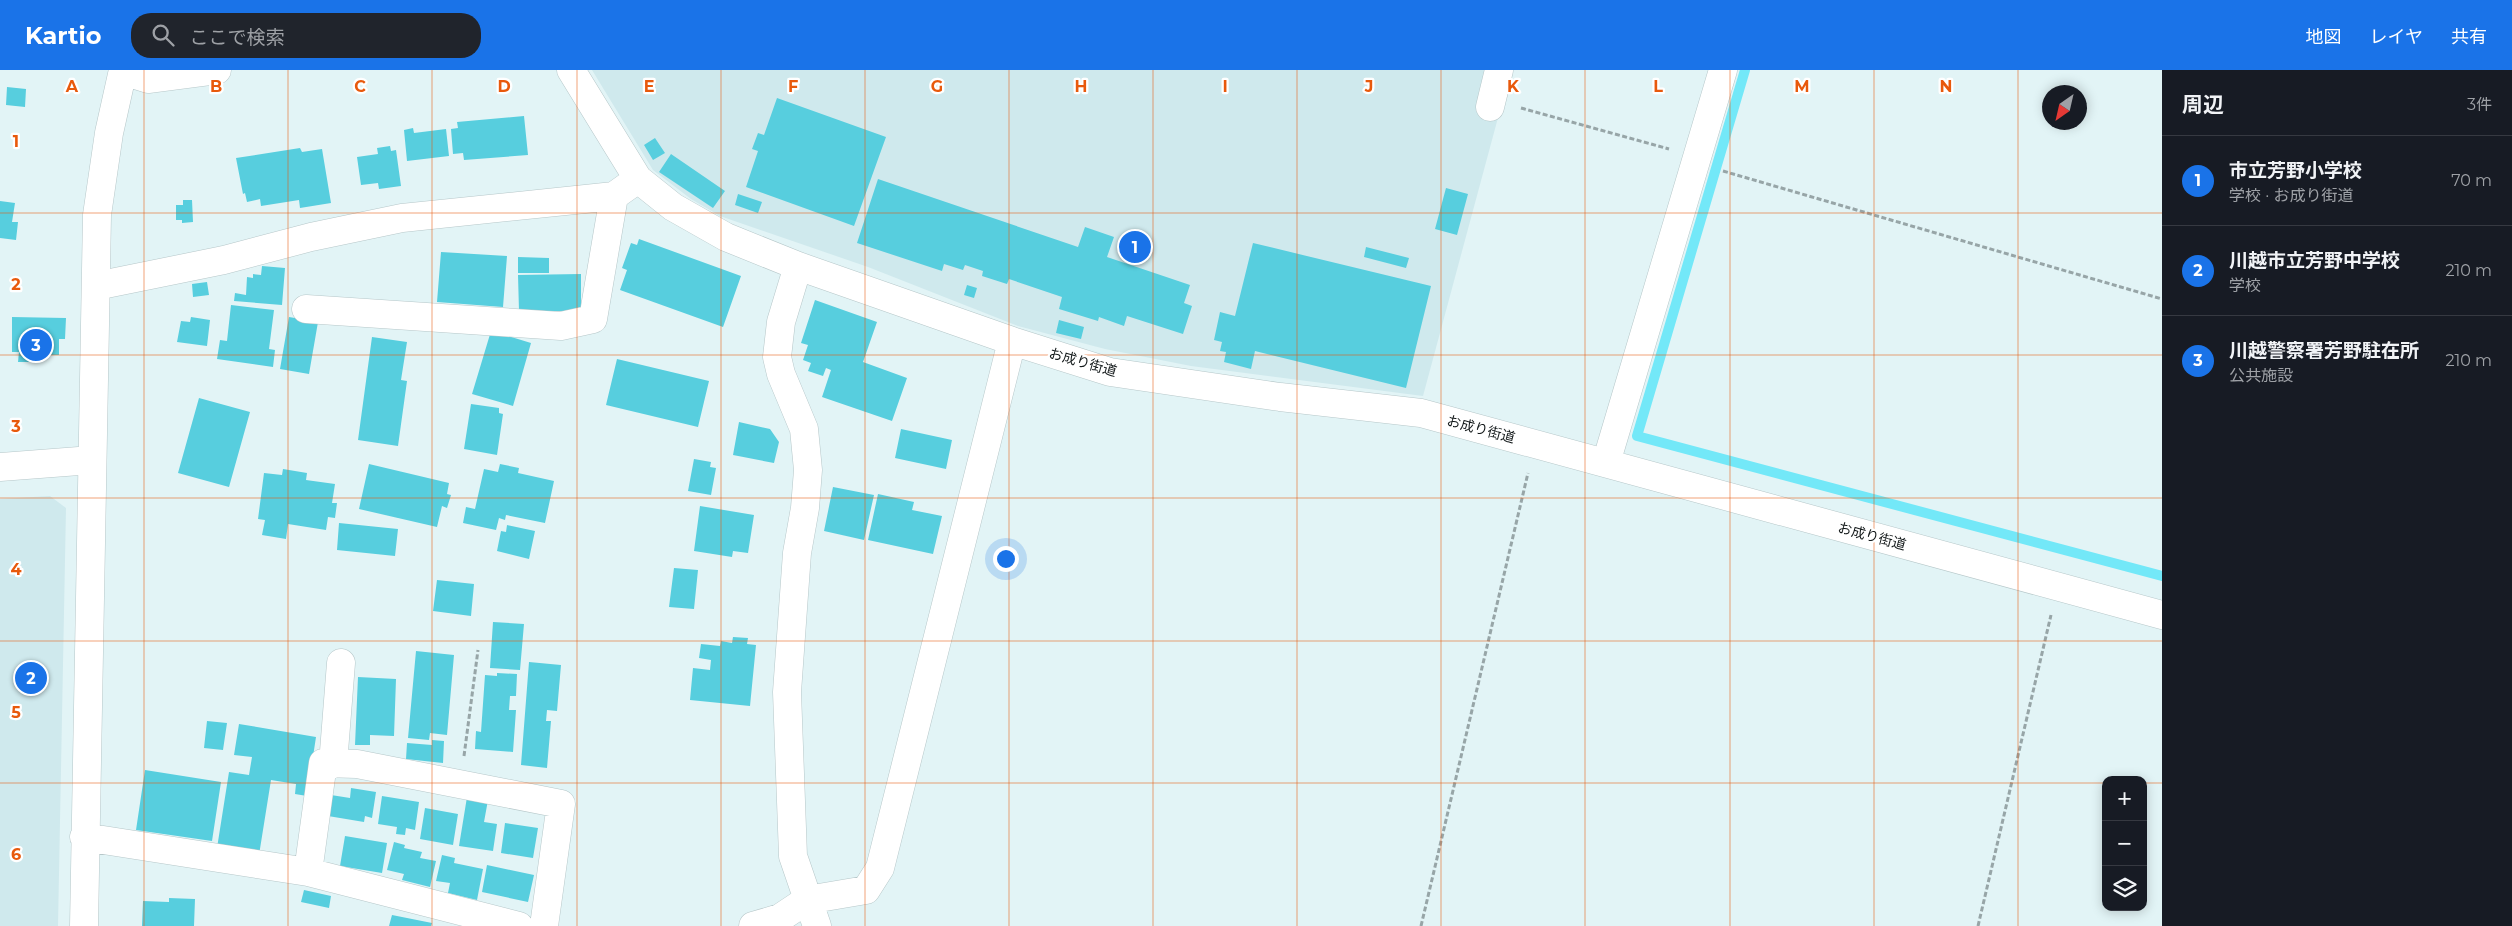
<!DOCTYPE html>
<html lang="ja">
<meta charset="utf-8">
<style>
:root{--surface:#171b24;--page:#20242c;--text:#f1f3f6;--muted:#9ea1a6;--line:#363941;--accent:#1a73e8}
body{margin:0;font-family:Montserrat,"Noto Sans JP",sans-serif;background:var(--page);color:var(--text)}
.controls{position:absolute;right:15px;bottom:15px;display:grid;overflow:hidden;border-radius:10px;box-shadow:0 2px 12px #0003}
.controls button{width:45px;height:45px;display:grid;place-items:center;padding:0;border:0;border-bottom:1px solid var(--line);background:var(--surface);color:var(--text);font:25px sans-serif}
.compass{position:absolute;left:2042px;top:15px;width:45px;height:45px;border-radius:50%;background:var(--surface);box-shadow:0 2px 12px #0003;rotate:214deg}
.you{position:absolute;left:1005px;top:488px;width:18px;height:18px;margin:-12px;border:4px solid #fff;border-radius:50%;background:#1a73e8;box-shadow:0 0 0 8px #1a73e833}
.badge{display:grid;place-items:center;width:32px;height:32px;border-radius:50%;background:var(--accent);color:#fff;font-size:16px;font-weight:700}
.pin{position:absolute;translate:-50% -50%;border:2px solid #fff;box-shadow:0 1px 5px #0006}
.list{margin:0;padding:0;list-style:none}
h2{display:flex;justify-content:space-between;align-items:center;height:65px;margin:0;padding:0 20px;font-size:21px}
h2 small{font-size:16px;font-weight:400;color:var(--muted)}
.list li{display:grid;grid-template-columns:32px 1fr auto;gap:15px;align-items:center;box-sizing:border-box;height:90px;padding:0 20px;border-top:1px solid var(--line)}
.list b{display:block;font-size:19px;white-space:nowrap}
.list p{margin:0;font-size:16px;white-space:nowrap;color:var(--muted)}
.list em{font-size:16px;font-style:normal;color:var(--muted)}
.icon{flex:none;width:28px;height:28px;fill:none;stroke:currentColor;stroke-width:2;stroke-linecap:round;stroke-linejoin:round}
.map{position:relative;flex:none;width:2162px;height:856px;overflow:hidden}
header{display:flex;align-items:center;gap:30px;box-sizing:border-box;height:70px;padding:0 25px;background:var(--accent);color:#fff}
header strong{font-size:24px}
nav{display:flex;gap:28px;margin-inline-start:auto;font-size:18px}
.search{width:350px;height:45px;background:var(--page);display:flex;align-items:center;gap:12px;box-sizing:border-box;padding:0 18px;border-radius:20px;color:var(--muted);font-size:19px}
main{display:flex}
aside{flex:1;background:var(--surface)}
.map>svg:first-child{display:block}
.built{fill:#cfe9ed}
.lines{fill:none;stroke-linecap:round;stroke-linejoin:round}
.stream{stroke:#73e8f8;stroke-width:10}
.building{fill:#57cede}
.minor-casing{stroke:#b6c7c9;stroke-width:29}
.path{stroke:#97a5a7;stroke-width:3;stroke-dasharray:5 2.5;stroke-linecap:butt}
.minor{stroke:#fff;stroke-width:28}
.grid{fill:none;stroke:#e8590c;stroke-width:1;stroke-opacity:0.55}
.labels{text-anchor:middle;dominant-baseline:central;stroke-width:4.5;stroke-linejoin:round;paint-order:stroke}
.street-label{font-size:14px;fill:#13191a;stroke:#fff}
.grid-label{font-size:16px;text-anchor:middle;font-weight:bold;fill:#e8590c;stroke:#fff;stroke-width:4.5;stroke-linejoin:round;paint-order:stroke}
</style>
<header>
<strong>Kartio</strong>
<div class="search"><svg class="icon" aria-label="search" viewBox="0 0 24 24"><circle cx="10" cy="10" r="6"/><path d="M15 15l6 6"/></svg>ここで検索</div>
<nav><a>地図</a><a>レイヤ</a><a>共有</a></nav>
</header>
<main>
<div class="map">
<svg width="2162" height="856" viewBox="0 0 2162 856">
<rect width="100%" height="100%" fill="#e2f4f6"/>
<path class="built" d="M592,0H1488L1499,44L1423,326L1191,296L1105,279L1018,256L868,197L720,146L691,129L653,100Z
M50,426L66,438L58,856H0V429Z"/>
<g class="lines">
<path class="stream" d="M1745,0L1637,366L2162,506"/>
</g>
<path class="building" d="M7,17L26,19L25,37L6,35Z
M777,28L886,67L854,156L746,117L758,81L752,79L758,63L764,65Z
M524,46L528,85L464,90L463,83L453,84L451,59L458,58L457,52Z
M413,58L414,63L446,59L449,86L407,91L404,60Z
M655,68L665,83L653,90L644,75Z
M390,76L391,81L396,80L401,116L379,119L378,113L361,115L357,87L378,84L377,78Z
M300,78L302,82L322,79L331,133L300,138L299,130L261,136L260,129L247,132L245,123L243,124L236,88Z
M671,84L725,121L713,138L659,102Z
M878,109L1078,177L1085,157L1114,167L1107,187L1190,215L1184,233L1192,236L1183,264L1127,246L1124,256L1099,247L1098,251L1059,239L1062,227L1009,209L1007,214L982,206L983,201L965,195L963,200L944,194L942,201L857,173Z
M1446,118L1468,124L1457,165L1435,159Z
M738,124L762,132L758,143L735,135Z
M183,130H192L193,152L182,153V150H176V135H183Z
M0,131L15,133L12,152H18L16,170L0,168Z
M639,169L741,206L723,257L620,220L627,200L622,198L631,173L637,175Z
M1253,173L1431,216L1406,318L1255,281L1251,299L1224,292L1226,282L1220,281L1222,272L1214,270L1220,242L1235,246Z
M1366,177L1409,188L1406,198L1364,187Z
M441,182L507,186L503,237L437,232Z
M518,187L549,188V203H518Z
M262,196L285,198L282,235L234,231L235,223L246,225L247,207L253,208V204L261,205Z
M581,204V241H519L518,205Z
M207,212L209,225L193,227L192,214Z
M967,215L977,218L974,228L964,225Z
M815,230L877,252L863,292L907,308L892,351L822,327L831,300L826,298L823,306L808,301L811,293L803,290L808,275L801,273Z
M231,235L274,240L269,279L275,280L273,297L217,289L220,270L227,271Z
M12,247L66,248L65,269H59V285H42V292H18L19,282H12Z
M191,247L210,250L207,276L177,272L181,251L190,252Z
M289,247L318,252L309,304L280,299Z
M1059,250L1084,257L1081,269L1056,263Z
M491,261L531,273L513,336L472,324Z
M372,267L407,272L401,310L407,311L398,376L358,370Z
M617,289L709,311L698,357L606,335Z
M199,328L250,342L229,417L178,403Z
M471,334L499,338V343L503,344L497,385L464,379Z
M739,352L770,359L779,372L774,393L733,385Z
M901,359L952,370L946,399L895,388Z
M694,389L711,392L710,397L716,398L711,425L688,421Z
M369,394L449,413L447,424L451,425L447,438L442,436L437,457L359,439Z
M500,394L519,398L518,403L554,411L545,453L506,445L505,450L499,448L496,460L463,453L466,437L475,439L484,399L498,402Z
M283,399L307,403L306,410L335,414L332,433H337L335,448L328,447L326,460L288,454L286,469L262,465L265,450L258,449L264,403L282,405Z
M833,417L874,425L864,470L824,461Z
M878,424L914,432L912,440L942,446L933,484L868,470Z
M700,436L754,445L748,483L733,481L732,487L694,481Z
M339,453L398,459L395,486L337,480Z
M507,455L535,461L529,489L497,481L501,461L506,462Z
M674,498L698,500L694,539L669,537Z
M437,510L474,514L471,546L433,541Z
M493,552L524,554L520,600L490,598Z
M733,567L748,568L747,574L756,575L750,636L690,630L693,598L710,600L711,590L699,588L701,574L720,576L721,571L732,573Z
M416,581L454,585L447,665L430,663L429,670L408,668Z
M529,592L561,595L557,641L547,640L546,651H551L547,698L521,695Z
M497,603L517,604L516,626H510L509,640H516L513,682L475,679L476,661L481,662L485,605L497,606Z
M358,607L396,609L394,666L370,665V675H355Z
M207,651L227,653L223,680L204,678Z
M239,654L316,667L307,726L295,724L296,714L271,710L259,785L217,778L229,702L249,705L252,687L234,685Z
M432,670L444,671L443,693L406,689L407,673L432,675Z
M145,700L221,712L212,771L136,760Z
M351,718L376,722L372,748L365,746L364,752L328,746L331,725L350,728Z
M382,726L419,732L415,760L406,758L405,765L396,764L397,757L378,754Z
M467,727L488,730L484,752L497,754L493,781L459,776Z
M425,738L458,744L453,775L420,769Z
M505,753L538,758L533,788L501,783Z
M345,766L387,773L382,803L340,796Z
M394,772L405,775L404,778L422,782L420,788L436,791L430,817L402,810L404,804L387,800Z
M442,785L455,788L454,793L483,799L477,830L448,823L450,813L436,811Z
M487,795L534,805L528,832L482,822Z
M304,820L331,826L329,838L301,832Z
M169,828L195,829L194,856H142L143,831L169,832Z
M392,845L432,853L431,856H389Z"/>
<g class="lines">
<defs>
<path id="minor" d="M571,0L638,109L673,137L726,167L798,196L1012,271L1110,302L1280,327L1421,343L2162,545
M123,1L148,9L217,0
M1490,37L1499,0
M798,196L781,252L777,287L781,304L804,359L808,400L805,438L797,483L787,622L793,786L817,856
M96,216L224,190L311,167L402,148L614,126L638,109
M306,239L561,256L593,249L614,126
M1606,393L1723,0
M0,397L92,390
M333,694L341,593
M84,767L308,802L519,856
M308,802L323,693L357,694L561,734L544,856
M84,856L97,145L109,63L123,0
M753,856L780,848L807,830L866,820L880,798L1012,271"/>
</defs>
<use href="#minor" class="minor-casing"/>
<path class="path" d="M1521,38L1669,79
M1723,101L2162,229
M464,686L478,580
M1421,856L1528,403
M1978,856L2051,545"/>
<use href="#minor" class="minor"/>
</g>
<path class="grid" d="M144,0V856M288,0V856M432,0V856M577,0V856M721,0V856M865,0V856M1009,0V856M1153,0V856M1297,0V856M1441,0V856M1585,0V856M1730,0V856M1874,0V856M2018,0V856M0,143H2162M0,285H2162M0,428H2162M0,571H2162M0,713H2106M2143,713H2162"/>
<g class="labels">
<g class="street-label">
<text transform="translate(1083 292) rotate(16)">お成り街道</text>
<text transform="translate(1481 359) rotate(15)">お成り街道</text>
<text transform="translate(1872 466) rotate(15)">お成り街道</text>
</g>
</g>
<g class="grid-label">
<text x="72" y="22">A</text>
<text x="216" y="22">B</text>
<text x="360" y="22">C</text>
<text x="504" y="22">D</text>
<text x="649" y="22">E</text>
<text x="793" y="22">F</text>
<text x="937" y="22">G</text>
<text x="1081" y="22">H</text>
<text x="1225" y="22">I</text>
<text x="1369" y="22">J</text>
<text x="1513" y="22">K</text>
<text x="1658" y="22">L</text>
<text x="1802" y="22">M</text>
<text x="1946" y="22">N</text>
<text x="16" y="77">1</text>
<text x="16" y="220">2</text>
<text x="16" y="362">3</text>
<text x="16" y="505">4</text>
<text x="16" y="648">5</text>
<text x="16" y="790">6</text>
</g>
</svg>
<div class="controls">
<button>+</button>
<button>−</button>
<button><svg class="icon" aria-label="layers" viewBox="0 0 24 24"><path d="M12 4l9 5-9 5-9-5zM3 14l9 5 9-5"/></svg></button>
</div>
<svg class="compass" viewBox="-18 -18 36 36"><path d="M0-13l5 13h-10z" fill="#e53935"/><path d="M0 13l5-13h-10z" fill="#9ea1a6"/></svg>
<div class="you"></div>
<div class="pin badge" style="left:1135px;top:177px">1</div>
<div class="pin badge" style="left:31px;top:608px">2</div>
<div class="pin badge" style="left:36px;top:275px">3</div>
</div>
<aside>
<h2>周辺<small>3件</small></h2>
<ul class="list">
<li><span class="badge">1</span><div><b>市立芳野小学校</b><p>学校 · お成り街道</p></div><em>70 m</em></li>
<li><span class="badge">2</span><div><b>川越市立芳野中学校</b><p>学校</p></div><em>210 m</em></li>
<li><span class="badge">3</span><div><b>川越警察署芳野駐在所</b><p>公共施設</p></div><em>210 m</em></li>
</ul>
</aside>
</main>
